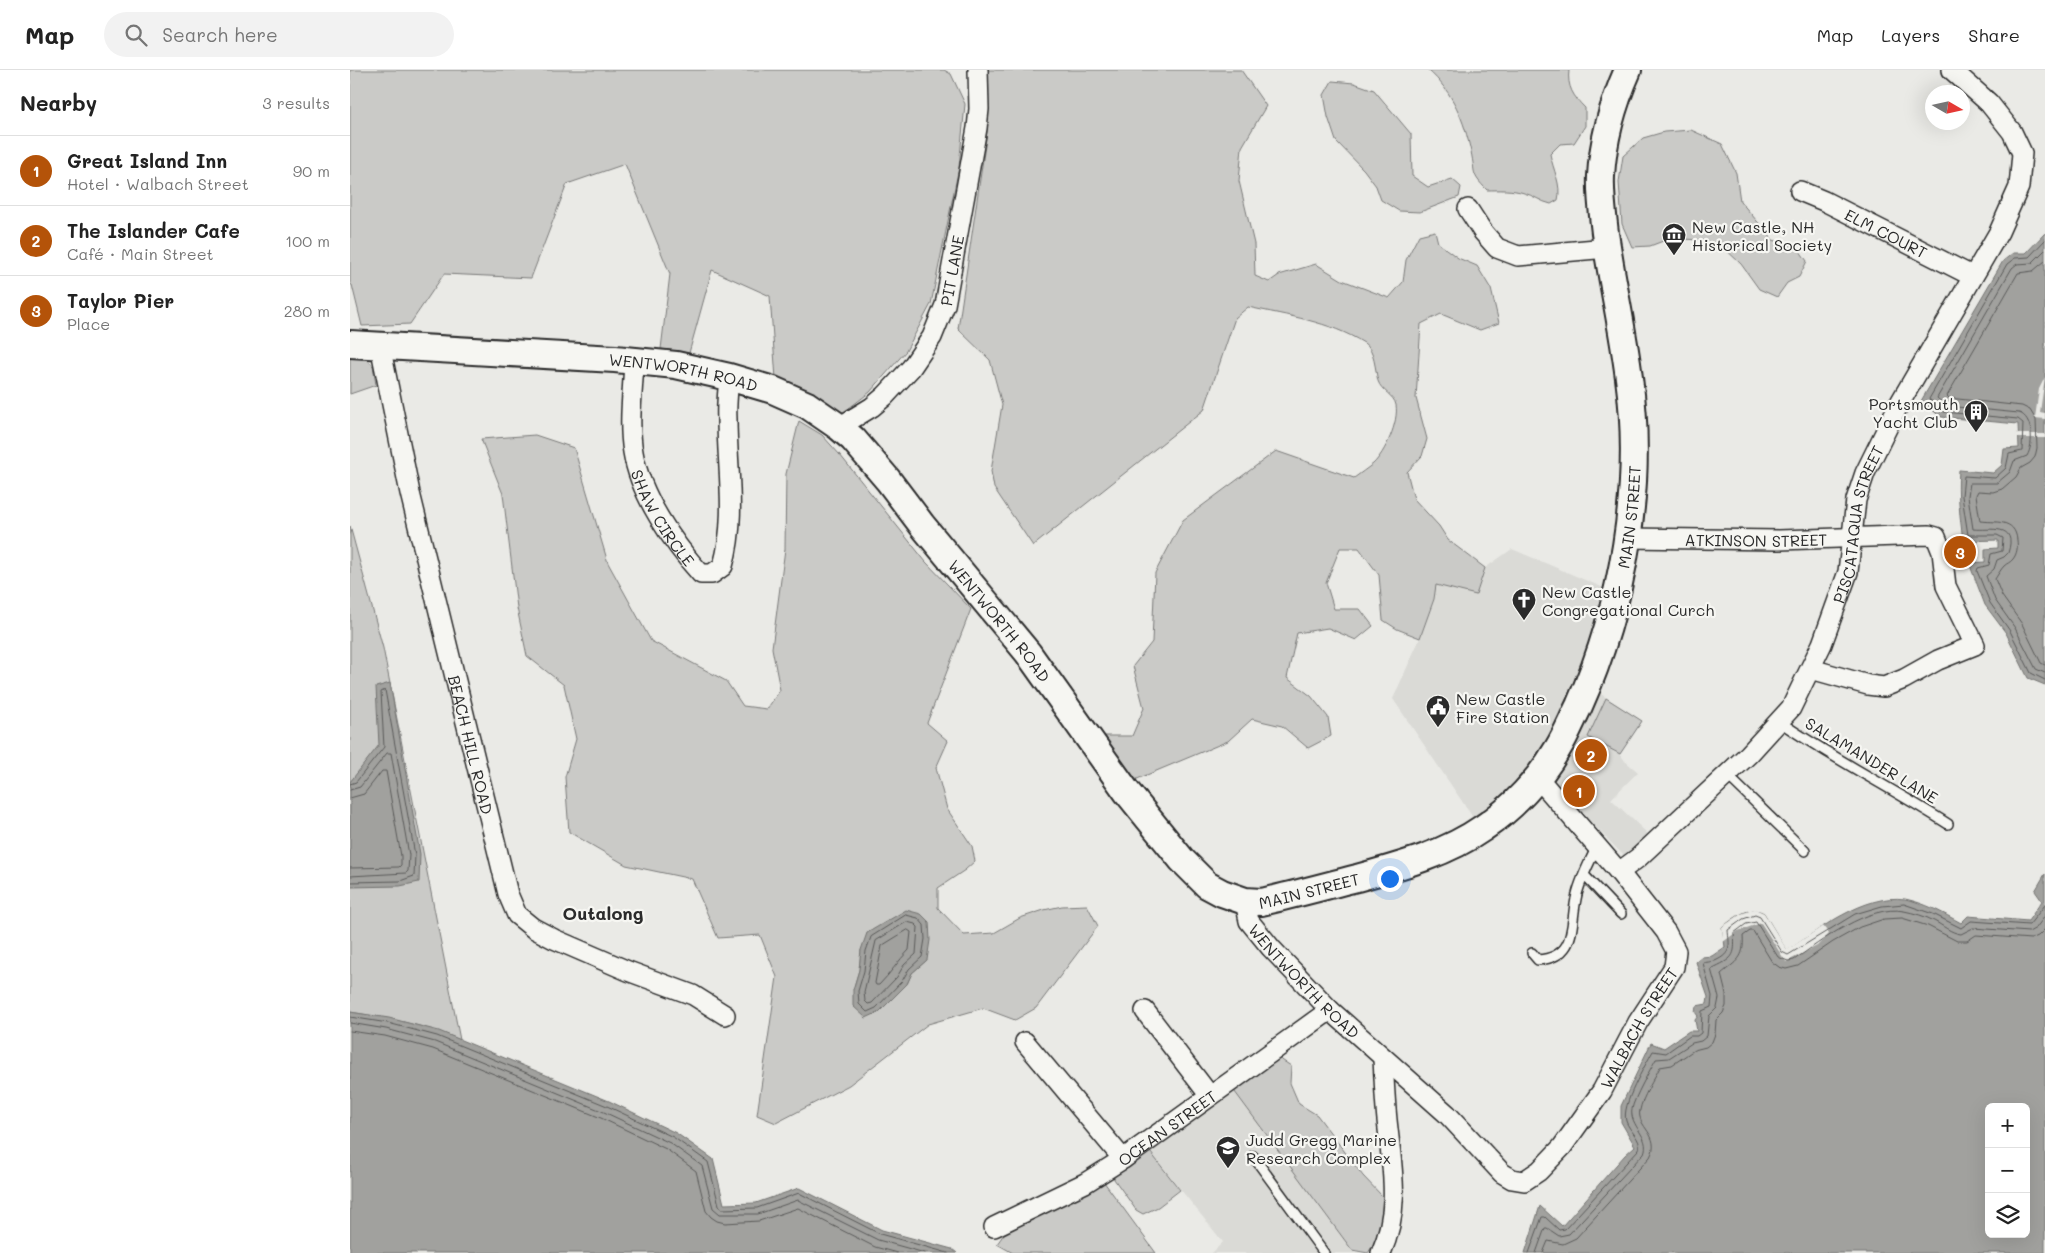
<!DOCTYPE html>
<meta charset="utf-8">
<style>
:root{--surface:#fff;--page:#f2f2f2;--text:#222;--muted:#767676;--line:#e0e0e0;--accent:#b45309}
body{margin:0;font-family:Mali,sans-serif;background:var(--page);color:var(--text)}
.controls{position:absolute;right:15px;bottom:15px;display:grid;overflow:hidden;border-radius:8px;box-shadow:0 5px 20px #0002}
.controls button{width:45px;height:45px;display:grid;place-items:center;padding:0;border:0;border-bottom:1px solid var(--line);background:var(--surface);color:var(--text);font:25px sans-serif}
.compass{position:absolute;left:1575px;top:15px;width:45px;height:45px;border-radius:50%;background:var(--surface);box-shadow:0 5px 20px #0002;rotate:99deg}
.you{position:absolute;left:1039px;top:808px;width:18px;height:18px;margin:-12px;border:4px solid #fff;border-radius:50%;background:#1a73e8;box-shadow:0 0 0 8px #1a73e833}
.badge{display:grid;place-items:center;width:32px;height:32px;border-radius:50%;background:var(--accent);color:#fff;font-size:16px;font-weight:700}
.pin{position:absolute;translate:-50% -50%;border:2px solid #fff;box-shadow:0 1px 5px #0006}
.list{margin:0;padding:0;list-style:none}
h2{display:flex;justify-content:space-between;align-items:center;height:65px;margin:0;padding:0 20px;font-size:21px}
h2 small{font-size:16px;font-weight:400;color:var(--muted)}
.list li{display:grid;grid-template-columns:32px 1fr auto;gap:15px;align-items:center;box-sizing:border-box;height:70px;padding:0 20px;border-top:1px solid var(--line)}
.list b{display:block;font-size:19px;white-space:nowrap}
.list p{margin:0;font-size:16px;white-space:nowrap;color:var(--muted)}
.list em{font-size:16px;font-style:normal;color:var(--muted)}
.icon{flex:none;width:28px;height:28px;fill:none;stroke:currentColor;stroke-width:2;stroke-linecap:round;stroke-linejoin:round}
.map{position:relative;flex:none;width:1695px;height:1183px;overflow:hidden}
header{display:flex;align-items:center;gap:30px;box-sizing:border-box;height:70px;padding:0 25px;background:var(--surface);border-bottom:1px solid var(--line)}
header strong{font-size:24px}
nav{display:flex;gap:28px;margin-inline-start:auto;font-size:18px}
.search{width:350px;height:45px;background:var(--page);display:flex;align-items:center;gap:12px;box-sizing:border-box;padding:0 18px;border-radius:28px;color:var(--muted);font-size:19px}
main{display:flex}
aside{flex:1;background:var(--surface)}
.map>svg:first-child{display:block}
.built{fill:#dadad6}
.green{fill:#cacac7;stroke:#7a7a79;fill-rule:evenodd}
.water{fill:#a1a19e;stroke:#727270;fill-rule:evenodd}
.pier{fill:#eaeae6}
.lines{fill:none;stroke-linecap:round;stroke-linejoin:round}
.shore{stroke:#5a5a59;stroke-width:1}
.service-casing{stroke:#2b2b2b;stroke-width:12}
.minor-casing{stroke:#2b2b2b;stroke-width:22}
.secondary-casing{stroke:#2b2b2b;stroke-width:30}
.service{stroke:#f6f6f2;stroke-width:9}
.minor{stroke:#f6f6f2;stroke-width:19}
.secondary{stroke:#f6f6f2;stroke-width:26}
.labels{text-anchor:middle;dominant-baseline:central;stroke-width:4.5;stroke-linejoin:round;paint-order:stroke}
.poi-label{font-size:16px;fill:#2b2b2b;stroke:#f6f6f2;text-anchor:start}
.street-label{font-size:16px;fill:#2b2b2b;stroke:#f6f6f2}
.neighbourhood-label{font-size:18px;font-weight:bold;fill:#2b2b2b;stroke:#f6f6f2}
</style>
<header>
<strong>Map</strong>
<div class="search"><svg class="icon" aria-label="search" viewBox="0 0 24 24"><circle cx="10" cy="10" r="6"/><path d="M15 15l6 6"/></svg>Search here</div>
<nav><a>Map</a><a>Layers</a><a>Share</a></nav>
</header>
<main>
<aside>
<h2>Nearby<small>3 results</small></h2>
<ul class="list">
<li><span class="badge">1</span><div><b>Great Island Inn</b><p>Hotel · Walbach Street</p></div><em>90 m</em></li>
<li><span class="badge">2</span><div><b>The Islander Cafe</b><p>Café · Main Street</p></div><em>100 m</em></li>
<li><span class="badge">3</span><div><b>Taylor Pier</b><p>Place</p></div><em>280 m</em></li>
</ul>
</aside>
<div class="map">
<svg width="1695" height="1183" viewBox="0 0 1695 1183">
<rect width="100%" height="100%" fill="#eaeae6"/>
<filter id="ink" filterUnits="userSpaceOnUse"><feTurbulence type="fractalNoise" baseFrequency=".02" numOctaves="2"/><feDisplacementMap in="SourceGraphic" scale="10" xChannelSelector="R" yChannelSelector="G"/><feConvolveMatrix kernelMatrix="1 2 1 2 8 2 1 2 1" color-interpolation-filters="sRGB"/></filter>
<g filter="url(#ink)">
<path class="built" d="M1162,479L1254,518L1245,553L1225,607L1292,651L1270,684L1275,691L1288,702L1261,729L1300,766L1274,786L1185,695L1126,752L1043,629L1070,568L1084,529L1085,515L1126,524L1135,498Z
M882,1018L919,1066L1004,1183H862L873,1172L797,1078Z"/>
<path class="green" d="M0,0H594L601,4L615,34L609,97L581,234L556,281L520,322L490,345L426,309L420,226L362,200L339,283L311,279L320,204L275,94L217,114L181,208L94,204L60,254L12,256L2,215L0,214Z
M638,0H891L916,36L892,77L889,111L904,174L905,206L919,212L929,205L966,194L992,210L1039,228L1053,212L1056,190L1069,165L1085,161L1088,173L1108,188L1127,196L1141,219L1149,253L1130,260L1091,244L1071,254L1066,328L1077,369L1072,386L1057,402L1064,429L1089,456L1098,470L1135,498L1126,525L1086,515L1084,529L1070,568L1047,559L1033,550L1029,505L1009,478H990L976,513L984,539H1010L1023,556L1006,570L978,558L947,563L937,608L961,626L978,647L981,666L958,678L932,656L902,649L878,671L780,712L747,666H782L794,638L783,596L802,572L805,503L833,450L926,381L1004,408C1010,403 1017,399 1023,394C1035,383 1049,352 1046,335C1044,325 1031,321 1028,311C1025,300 1025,280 1014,273C979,251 938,246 898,237L885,248L854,340L683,476L644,418L641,401L652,335L640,290L608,259L637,62Z
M1078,0H1219C1217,17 1223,26 1235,38V56L1224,73L1210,74L1200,84C1203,100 1212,115 1208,130L1201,134C1191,132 1183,125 1174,123C1162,119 1149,120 1137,120C1120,103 1126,104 1121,82C1114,50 1103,22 1078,0Z
M982,11L1004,13L1024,20L1061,64L1062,106L1078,117L1102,109L1111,117L1109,127L1070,142L1049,141L1031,130L1026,116L1014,100L986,71L978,47L974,25Z
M1341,60L1372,74L1386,103L1390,131L1423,170L1447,177L1457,191L1449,207L1437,213L1427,227L1409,219L1391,194L1372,176L1348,170L1321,168L1300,176L1282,177L1272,154L1269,112L1273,86L1293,68L1314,62Z
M14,285L23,296L26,315L0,324V286Z
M449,351L472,365L490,385L576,492L621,539L577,653L598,671L586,698L597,739L622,776L625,791L615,800L588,818V838L614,865L644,863L670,848L694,840L712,836L737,835L748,856L686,938L665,950L633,938L578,954L499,1015L426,1053L407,1045L427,907L410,865L368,868L342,809L276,795L219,762L215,707L226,669L214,615L177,586L167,538L153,424L131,369L185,365L224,378L258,493L301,571L376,611L393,636L417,639L430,620L422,578L435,479L436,404ZM511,880L577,890L562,903L557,914L529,942L503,920L509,900Z
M0,456L33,578L110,970C74,955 38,948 0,942Z
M1256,628L1292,651L1270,684L1238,667Z
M927,987L941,996L940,1013L949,1034L967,1045L1013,1106L1033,1127C1032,1147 1030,1166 1018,1183L1002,1180L882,1018Z
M797,1078L830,1120L808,1137L793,1144L786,1140L764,1109V1105Z
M754,1112L806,1183H663L647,1174L654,1164Z"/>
<path class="water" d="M1695,163V615L1678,608L1656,563L1635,535L1619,493L1635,492V479L1648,478V470L1613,471C1610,446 1607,425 1609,400L1643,403L1652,395L1654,379L1669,378L1668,354L1591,347L1571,331L1653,191L1663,183H1676Z
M40,613L70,784L69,812L50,816L0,817V712L29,675L26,617Z
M1695,804V1183H1175L1190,1136L1212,1156L1275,1085L1285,1076L1271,1052V1036L1301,973L1314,978L1339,961H1347L1345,950L1348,946L1345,942L1346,936L1357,934L1358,927L1346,892L1352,887L1362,886L1375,877L1372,857C1384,849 1399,834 1414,843L1437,881C1468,860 1515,823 1555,829C1575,833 1593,843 1611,853L1618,846L1678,851L1692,831L1685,821ZM1639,1037H1676V1164H1639Z
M556,840L571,844L579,852L580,870L577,890L562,903L557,914L529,942L516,948L503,936V920L509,900L511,880L517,863Z
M0,942L39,948L89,961L259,1031L326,1063L363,1089L374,1134L406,1133L449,1118L532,1160L602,1179L607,1183H0Z"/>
<path class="pier" d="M1695,307L1690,342L1695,343V349L1685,348L1689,319Z
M1666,364H1695V368H1667Z
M1405,839L1414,843L1437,880L1473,856L1479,864L1467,876L1436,892L1411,853L1388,861L1373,872L1372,857L1391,844Z"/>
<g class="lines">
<path class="shore" d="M1695,170L1679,187L1665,188L1657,194L1579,329L1594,342L1668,349L1673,353L1672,381L1659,384L1656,398L1645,408L1614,406L1612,426L1618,465H1647L1653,468L1652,481L1641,484L1639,495L1628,498L1627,501L1640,533L1660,561L1681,603L1695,610
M1695,180L1682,193L1667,194L1662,198L1587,328L1596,336L1669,343C1683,347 1684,374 1677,386L1664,391L1660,402L1647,413H1620L1618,426L1623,459C1640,461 1668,452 1658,483L1654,487L1647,490L1644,499L1636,506L1645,530L1665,558L1686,599L1695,603
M1695,191L1683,201L1668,203L1597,326L1599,328L1672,336L1680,340L1686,350L1687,378L1685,387L1680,393L1671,398L1666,407L1652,419L1643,422L1628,421L1626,425L1630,451C1645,453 1665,448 1667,470C1668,477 1667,484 1663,489C1660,493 1657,493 1654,496C1651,499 1647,506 1645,509L1652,526L1672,554L1691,593L1695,595
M0,714L6,712L34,677L31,622L35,620L65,785L64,806L50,811L0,812
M0,720L10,717L37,683H41L59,785L58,801L56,803L0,806
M0,728L14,724L32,701H36L51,786V795L49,797L0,798
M556,845L568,848L574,855L575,869L572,887L559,899L552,911L526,938L517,942L509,934L508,921L514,901L516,881L521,867Z
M557,852L565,854L568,857L566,884L554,895L547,907L522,933L518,934L515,931L514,922L526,871Z
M558,860L561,862L559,880C548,891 540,904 529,915H526L525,913L532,876Z
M0,947L38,953L87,966L257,1036L323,1067L358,1092L369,1135L372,1139L407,1138L449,1123L530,1164L598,1183
M0,953L36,959L85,972L254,1042L320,1073L352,1096L363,1138L370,1144H408L448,1130L528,1170L575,1183
M0,961L35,966L83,979L251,1048L316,1079L346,1101L356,1141L361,1147L367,1151L375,1153L409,1151L448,1138L525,1177L547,1183
M1179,1183L1192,1147H1195L1209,1160L1215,1159L1289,1079C1292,1069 1279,1061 1276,1051C1271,1035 1295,996 1303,981L1316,983L1340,966H1347L1351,963L1352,941L1361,937L1362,926L1353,893C1356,892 1361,892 1365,891C1383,883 1379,875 1378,860L1393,849L1405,845L1410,847L1432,882L1438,885L1505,844L1532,836L1554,834L1583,844L1611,858L1621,851L1679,855L1695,835
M1186,1183L1195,1158H1197L1209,1166L1219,1164L1294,1083C1301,1067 1279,1056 1282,1039C1284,1028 1300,1000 1306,989L1319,988L1342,973L1351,971L1357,966L1359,946L1367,938L1369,928L1361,899C1383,888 1386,888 1384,863L1396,854L1406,852L1428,887L1438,891L1444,890C1471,871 1519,834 1554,841C1564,843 1575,846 1584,851C1592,855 1601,863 1611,864L1623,858L1679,862L1686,858L1695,846
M1193,1183L1198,1171L1213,1174L1226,1168L1300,1087C1312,1065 1286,1057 1290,1040C1292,1028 1304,1009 1310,997L1322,995L1344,980L1356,977L1362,972L1365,964L1366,950L1373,943L1376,936V924L1371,904C1386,891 1395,889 1393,866L1400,861H1403L1422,892L1429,897L1436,899L1448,896L1483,872L1510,857L1534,849L1552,848L1578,856L1607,871H1617L1626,865L1681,869L1688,866L1695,859"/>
<defs>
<path id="service" d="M1430,652C1484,689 1543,719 1598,754
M1376,704L1455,781
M1234,805L1271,844
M1182,883L1188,890C1227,887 1220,857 1226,829C1229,811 1239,794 1246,778
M903,1086L974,1183"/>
<g id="minor">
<path id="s1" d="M1450,121L1474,131L1622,206"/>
<path d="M1118,139L1133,162L1147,178L1168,186L1257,178"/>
<path id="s2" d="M30,275L60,423L158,824L167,845L183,858L204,869L278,901L343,925L375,945"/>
<path id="s3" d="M284,291C283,320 278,353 283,382C290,425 323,473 351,504H362L373,496C387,447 377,399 377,349C376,335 378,321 379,307"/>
<path id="s4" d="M489,357L522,337L535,326L561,298L582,267L595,235L627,58L629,39L628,0"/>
<path id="s5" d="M1277,468L1429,470L1579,465L1586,467L1592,482L1596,516L1625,575L1588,590L1554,609L1534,617L1518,615L1461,599"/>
<path id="s6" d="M1269,802L1288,788L1399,684L1441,638L1472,574L1498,502L1506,430L1515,403L1548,336L1649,162L1669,117L1672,83L1662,62L1639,33L1602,0"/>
<path id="s7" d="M895,831L899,851L921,878L980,940L1097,1044L1152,1103L1162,1109L1174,1111L1189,1101L1212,1077L1252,1021L1288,952L1324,897L1326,881L1316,862L1269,802L1188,708"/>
<path d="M795,941L860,1026"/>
<path d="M675,972L773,1089"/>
<path id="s8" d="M644,1157L735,1113L773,1089L980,940"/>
<path d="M1031,1183C1051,1137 1042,1098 1037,1050C1035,1030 1034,1009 1033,988"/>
</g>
<g id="secondary">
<path id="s9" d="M0,274L265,289L326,295L379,307L423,320L457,335L489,357L503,369L538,410L572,455L678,583L777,722L832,790L857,815L872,823L895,831L911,832C943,825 975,816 1007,808C1050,796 1096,784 1133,758C1163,738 1190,709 1208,678C1216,665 1222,650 1229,636C1273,537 1294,416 1279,308C1273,260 1262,212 1255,163C1253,145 1250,125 1251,106C1253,69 1263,34 1278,0"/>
</g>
</defs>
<use href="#service" class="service-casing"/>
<use href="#minor" class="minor-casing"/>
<use href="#secondary" class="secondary-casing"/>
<use href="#service" class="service"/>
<use href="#minor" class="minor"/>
<use href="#secondary" class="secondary"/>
</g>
</g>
<defs>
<symbol id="museum-pin" viewBox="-11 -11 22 30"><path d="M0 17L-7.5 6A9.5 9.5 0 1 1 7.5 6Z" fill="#2b2b2b" stroke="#f6f6f2"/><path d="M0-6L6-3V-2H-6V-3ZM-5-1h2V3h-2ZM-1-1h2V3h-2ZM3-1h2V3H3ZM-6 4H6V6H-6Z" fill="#fff"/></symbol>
<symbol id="building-pin" viewBox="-11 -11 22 30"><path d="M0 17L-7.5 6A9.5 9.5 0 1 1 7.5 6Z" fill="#2b2b2b" stroke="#f6f6f2"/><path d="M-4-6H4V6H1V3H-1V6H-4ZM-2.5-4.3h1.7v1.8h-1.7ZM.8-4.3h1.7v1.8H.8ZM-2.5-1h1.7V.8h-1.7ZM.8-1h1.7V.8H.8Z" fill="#fff"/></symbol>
<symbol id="church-pin" viewBox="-11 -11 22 30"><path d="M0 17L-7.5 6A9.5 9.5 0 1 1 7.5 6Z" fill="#2b2b2b" stroke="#f6f6f2"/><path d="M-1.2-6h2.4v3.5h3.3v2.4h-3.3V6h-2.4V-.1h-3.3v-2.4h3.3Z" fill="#fff"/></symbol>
<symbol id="civic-pin" viewBox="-11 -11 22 30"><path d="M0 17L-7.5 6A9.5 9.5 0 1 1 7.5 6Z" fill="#2b2b2b" stroke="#f6f6f2"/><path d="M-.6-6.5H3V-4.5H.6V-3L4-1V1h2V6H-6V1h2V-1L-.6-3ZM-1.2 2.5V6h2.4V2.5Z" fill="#fff"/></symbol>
<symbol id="university-pin" viewBox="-11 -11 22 30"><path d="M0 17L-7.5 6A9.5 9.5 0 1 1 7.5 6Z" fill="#2b2b2b" stroke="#f6f6f2"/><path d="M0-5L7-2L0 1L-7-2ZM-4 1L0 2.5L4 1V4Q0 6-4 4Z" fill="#fff"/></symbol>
</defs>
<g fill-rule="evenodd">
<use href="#museum-pin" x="1310" y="151" width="28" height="38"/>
<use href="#building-pin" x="1612" y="328" width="28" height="38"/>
<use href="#church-pin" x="1160" y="516" width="28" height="38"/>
<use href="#civic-pin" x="1074" y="623" width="28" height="38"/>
<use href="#university-pin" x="864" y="1064" width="28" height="38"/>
</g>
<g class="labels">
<g class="poi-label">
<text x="1342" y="156">New Castle, NH<tspan x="1342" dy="18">Historical Society</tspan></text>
<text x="1608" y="333" text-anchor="end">Portsmouth<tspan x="1608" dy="18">Yacht Club</tspan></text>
<text x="1192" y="521">New Castle<tspan x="1192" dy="18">Congregational Curch</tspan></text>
<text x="1106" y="628">New Castle<tspan x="1106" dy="18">Fire Station</tspan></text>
<text x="896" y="1069">Judd Gregg Marine<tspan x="896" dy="18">Research Complex</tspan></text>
</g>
<g class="street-label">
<text stroke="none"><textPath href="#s1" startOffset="96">ELM COURT</textPath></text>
<text stroke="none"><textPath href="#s4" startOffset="201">PIT LANE</textPath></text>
<text stroke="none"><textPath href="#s9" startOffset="335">WENTWORTH ROAD</textPath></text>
<text stroke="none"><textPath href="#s3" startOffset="164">SHAW CIRCLE</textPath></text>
<text stroke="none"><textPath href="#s9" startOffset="1738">MAIN STREET</textPath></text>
<text stroke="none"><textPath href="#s6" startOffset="435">PISCATAQUA STREET</textPath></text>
<text stroke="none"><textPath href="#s5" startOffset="129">ATKINSON STREET</textPath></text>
<text stroke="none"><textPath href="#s9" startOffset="755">WENTWORTH ROAD</textPath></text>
<text stroke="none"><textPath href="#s2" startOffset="410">BEACH HILL ROAD</textPath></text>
<text transform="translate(1522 690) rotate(31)">SALAMANDER LANE</text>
<text stroke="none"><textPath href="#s9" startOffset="1198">MAIN STREET</textPath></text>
<text stroke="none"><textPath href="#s7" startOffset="102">WENTWORTH ROAD</textPath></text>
<text stroke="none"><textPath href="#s7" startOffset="595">WALBACH STREET</textPath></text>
<text stroke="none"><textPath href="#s8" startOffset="200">OCEAN STREET</textPath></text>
</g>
<g class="neighbourhood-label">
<text x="253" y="843">Outalong</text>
</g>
</g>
</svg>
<div class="controls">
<button>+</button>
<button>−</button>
<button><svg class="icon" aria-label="layers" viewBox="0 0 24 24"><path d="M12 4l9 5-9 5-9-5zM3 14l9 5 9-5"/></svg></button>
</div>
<svg class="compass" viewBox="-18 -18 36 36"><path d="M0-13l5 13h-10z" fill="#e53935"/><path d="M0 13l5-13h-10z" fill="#767676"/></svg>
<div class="you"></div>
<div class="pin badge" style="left:1229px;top:721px">1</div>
<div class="pin badge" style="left:1241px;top:685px">2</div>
<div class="pin badge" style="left:1610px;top:482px">3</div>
</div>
</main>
